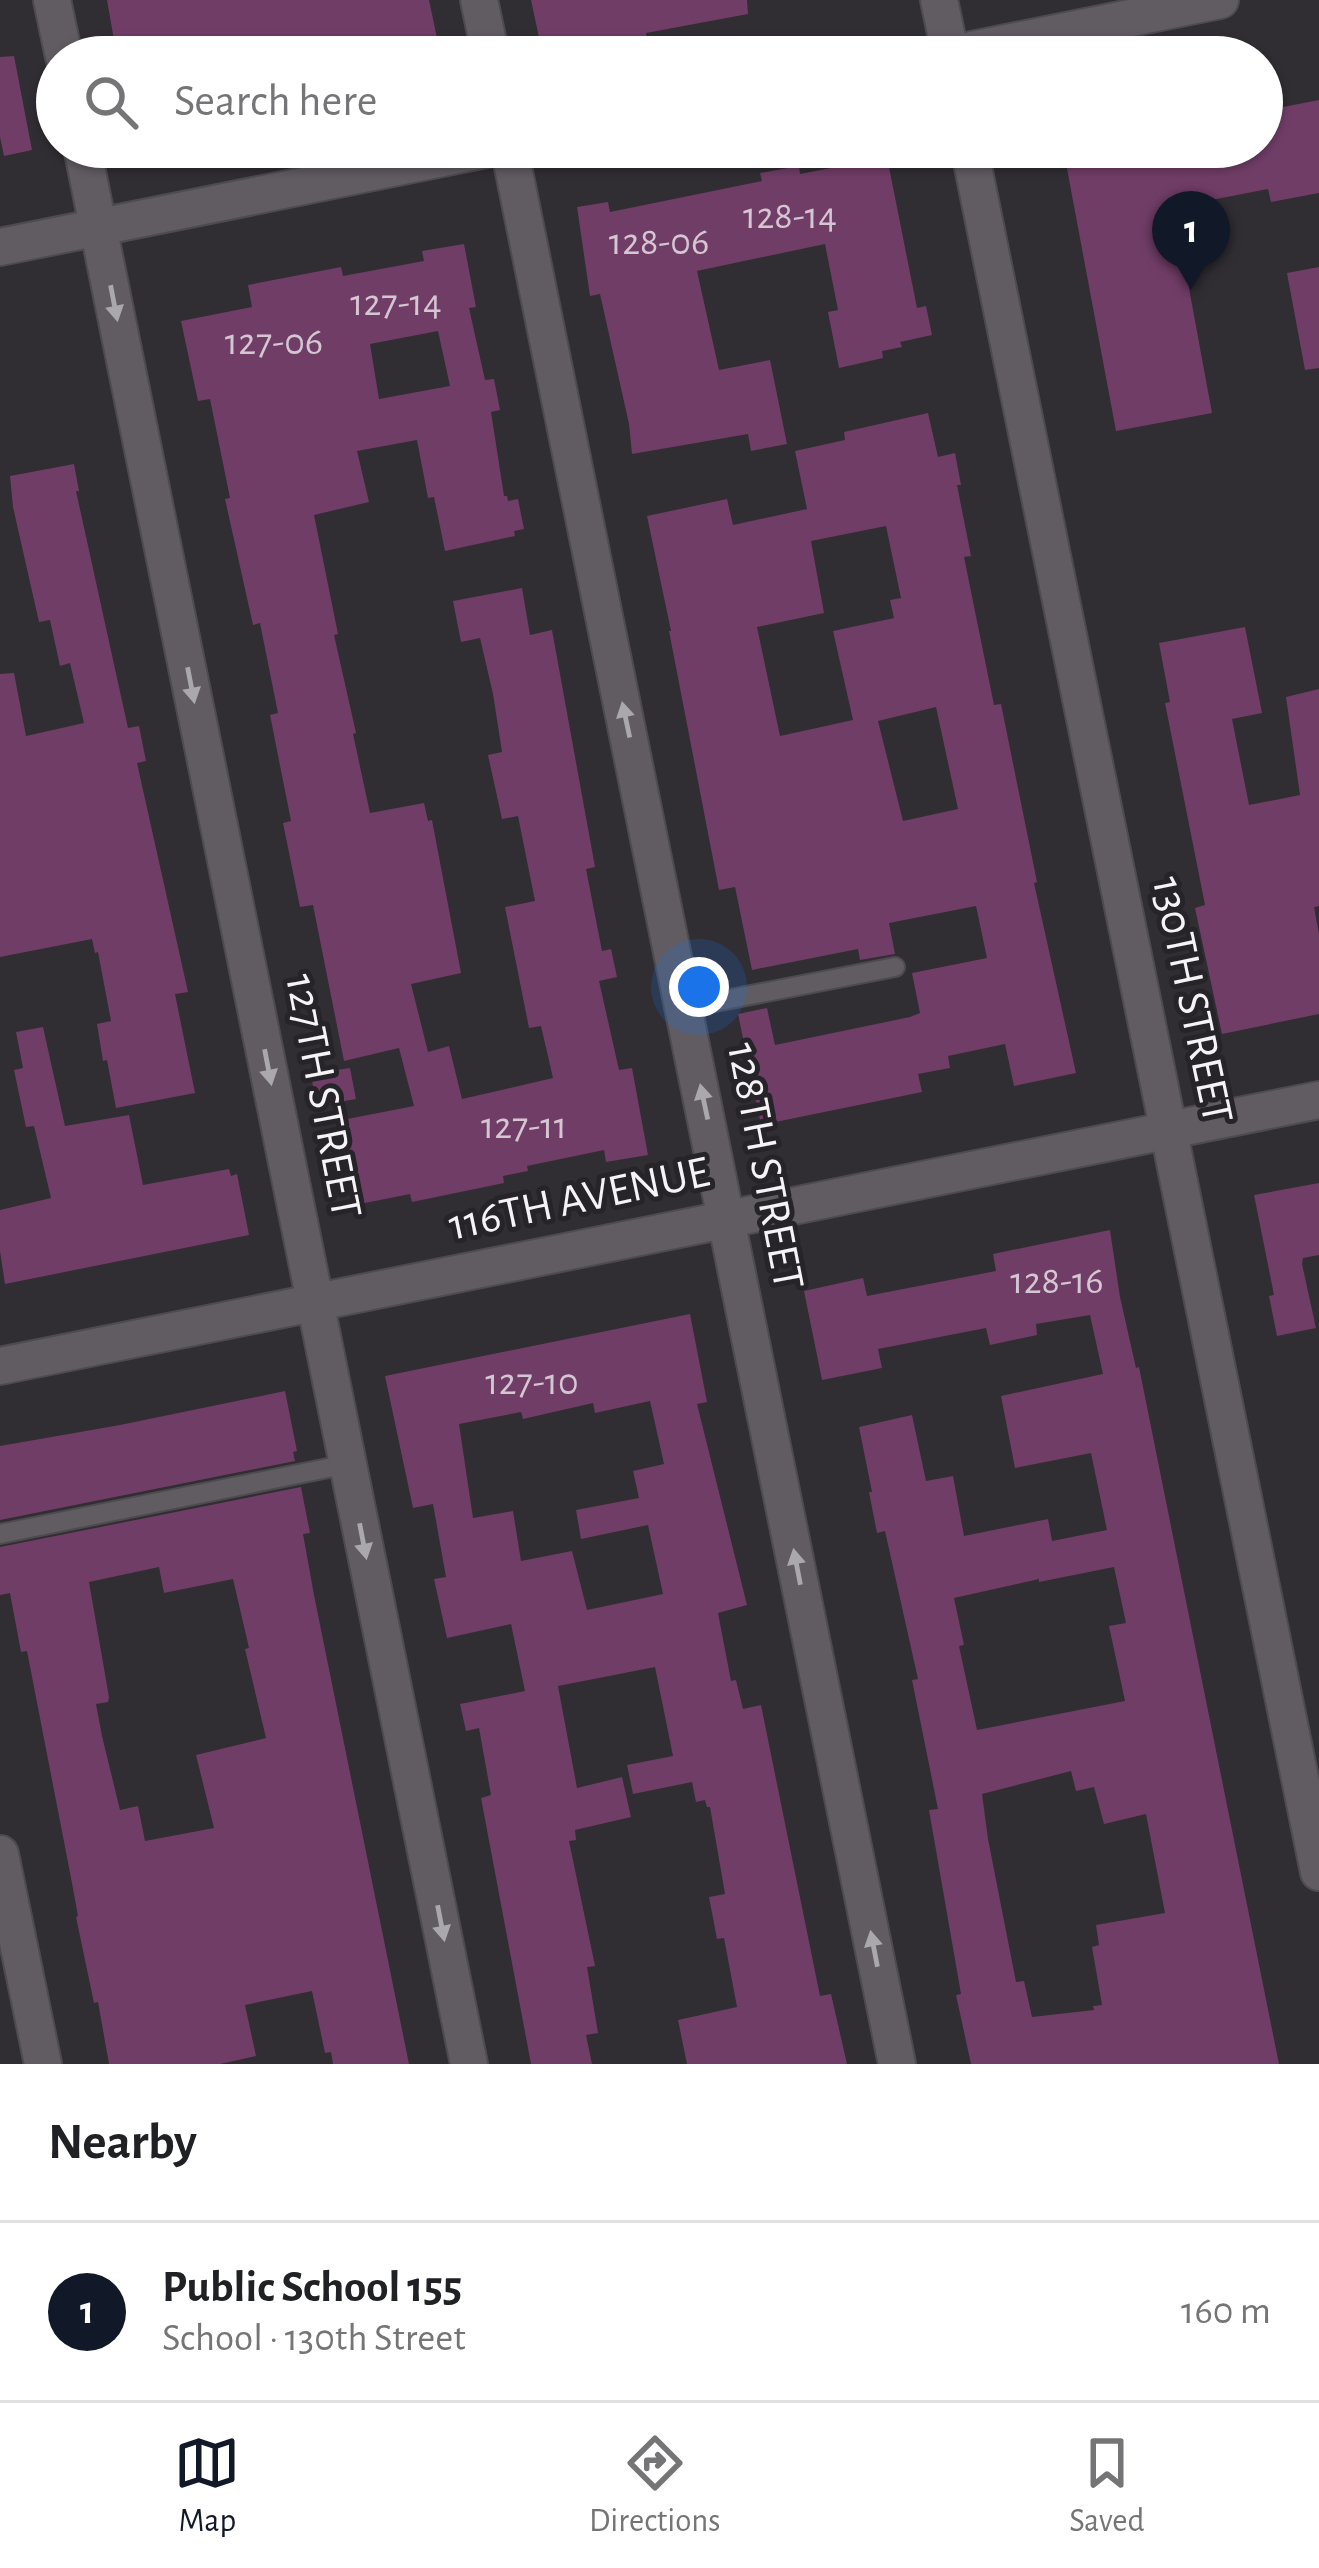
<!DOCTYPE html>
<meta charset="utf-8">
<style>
:root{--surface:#fff;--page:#f6f6f6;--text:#202124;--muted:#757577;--line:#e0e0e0;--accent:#111827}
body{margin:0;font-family:"Alegreya Sans",sans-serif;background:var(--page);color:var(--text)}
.you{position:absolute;left:699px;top:987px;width:42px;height:42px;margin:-30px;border:9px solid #fff;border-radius:50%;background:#1a73e8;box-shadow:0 0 0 18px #1a73e833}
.badge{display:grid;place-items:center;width:78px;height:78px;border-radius:50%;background:var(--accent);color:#fff;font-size:39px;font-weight:700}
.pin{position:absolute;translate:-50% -99px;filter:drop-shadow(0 3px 6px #0008)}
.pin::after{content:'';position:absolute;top:63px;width:42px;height:36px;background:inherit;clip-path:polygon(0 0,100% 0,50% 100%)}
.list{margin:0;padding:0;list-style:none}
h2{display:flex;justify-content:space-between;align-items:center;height:156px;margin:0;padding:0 48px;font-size:51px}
h2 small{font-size:39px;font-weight:400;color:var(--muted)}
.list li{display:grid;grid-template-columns:78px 1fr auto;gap:36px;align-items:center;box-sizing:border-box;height:180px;padding:0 48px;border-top:3px solid var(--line)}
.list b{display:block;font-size:45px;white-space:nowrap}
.list p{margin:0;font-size:39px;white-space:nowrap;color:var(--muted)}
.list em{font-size:39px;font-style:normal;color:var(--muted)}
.icon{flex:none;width:66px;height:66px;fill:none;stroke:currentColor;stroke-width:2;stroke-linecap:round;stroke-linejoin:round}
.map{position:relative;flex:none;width:1319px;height:2064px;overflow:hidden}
.search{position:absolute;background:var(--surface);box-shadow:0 3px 9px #0004;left:36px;right:36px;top:36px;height:132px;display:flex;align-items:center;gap:30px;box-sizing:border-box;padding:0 42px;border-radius:66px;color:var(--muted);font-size:45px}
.sheet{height:336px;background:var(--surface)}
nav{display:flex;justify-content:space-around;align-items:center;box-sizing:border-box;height:168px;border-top:3px solid var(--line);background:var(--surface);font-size:33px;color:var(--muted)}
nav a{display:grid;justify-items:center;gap:6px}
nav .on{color:var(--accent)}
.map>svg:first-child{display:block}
.building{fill:#703d67;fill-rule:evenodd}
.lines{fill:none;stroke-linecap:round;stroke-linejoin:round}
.lane-casing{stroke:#4d4b4f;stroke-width:22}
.street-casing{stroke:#4d4b4f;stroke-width:40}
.secondary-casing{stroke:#4d4b4f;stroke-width:40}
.lane{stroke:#605c62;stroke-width:18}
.street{stroke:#605c62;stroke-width:36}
.secondary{stroke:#605c62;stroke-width:36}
.oneway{fill:#aaa8ac}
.labels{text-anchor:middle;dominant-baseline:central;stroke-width:10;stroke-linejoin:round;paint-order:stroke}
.number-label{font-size:39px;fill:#d4c6d2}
.street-label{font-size:45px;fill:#f5f3f6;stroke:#262429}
</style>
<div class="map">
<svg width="1319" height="2064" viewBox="0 0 1319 2064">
<rect width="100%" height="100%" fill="#302d33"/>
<path class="building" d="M107,0H429L441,57H117Z
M531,0H747L748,14L646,33L650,54L621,39L543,56Z
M14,56L32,150L4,156L0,137V57Z
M1319,100V193L1271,202L1268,189L1170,208L1182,272H1186L1212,413L1116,431L1063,147H1262V111Z
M887,157L917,308L926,306L932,335L900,342L902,347L882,351L883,358L839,368L828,312L838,310L825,244L697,271L719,370L770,360L787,444L751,451L748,434L632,454L629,424L600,294L590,296L577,207L608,202L610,212L762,181L760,173L799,166L800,174Z
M464,244L476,307L469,308L485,380L494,379L500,410L491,412L504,496H507L508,501L518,499L524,529L514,531L515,536L445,551L434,497L428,498L417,440L357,451L369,502L314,515L338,634L334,635L356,733L353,734L370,813L424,803L428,821L432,820L461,973L411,984L428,1052L449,1046L462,1099L553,1078L541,1026L529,1028L505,907L535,901L518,816L502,819L488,755L502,752L493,694L480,638L461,642L453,601L522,588L530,635L552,630L595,867L586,869L602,951L611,949L617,977L599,981L619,1070L632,1068L648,1155L606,1162L604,1150L527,1166L528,1171L503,1176L504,1183L412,1202L410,1194L360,1204L359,1200L354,1201L345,1158L350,1157L342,1120L414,1106L399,1048L344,1061L313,905L300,907L283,823L291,821L270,715L278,713L260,623L253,625L225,499L230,498L210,399L198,401L181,321L252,307L248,285L341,267L343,276L424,261L422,251ZM438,331L450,386L379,399L370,344Z
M1319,267V368L1305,370L1287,273Z
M928,413L938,457L955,453L961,485H957L971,556L964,557L994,705L1001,704L1037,882L1034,883L1076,1073L1014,1086L1005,1044L948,1056L950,1068L918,1074L922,1092L761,1125L738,1014L767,1008L775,1045L910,1017L920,1013L912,973L987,958L976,906L889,923L895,954L860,960L858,949L752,970L735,887L719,890L669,631H671L647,516L727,499L733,525L807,509L795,451L845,440L844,432ZM886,526L901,598L890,600L894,618L833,631L853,720L780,736L757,627L824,613L811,541ZM936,707L958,809L903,821L878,721Z
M74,464L79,491H76L128,728L139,726L146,761L137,763L188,992L175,994L195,1093L116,1108L107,1060L103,1061L97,1024L111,1021L98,952L95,953L92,939L0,957V674L14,673L26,736L84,723L70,663L60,666L50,620L39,622L13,507L10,476Z
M1245,627L1262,713L1232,719L1249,805L1300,795L1286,697L1319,689V906L1314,907L1319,934V1014L1222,1034L1195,908L1205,905L1165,703L1170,702L1159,643Z
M43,1027L65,1126L129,1115L143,1185L229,1169L231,1176L237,1174L249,1235L5,1284L0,1251V1210L51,1198L34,1126L26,1127L14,1070L23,1068L16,1032Z
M350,1068L356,1099L316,1106L311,1074Z
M1319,1183V1255L1303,1258L1302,1264L1316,1328L1277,1336L1269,1296L1274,1295L1254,1195Z
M1110,1230L1120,1297L1136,1368L1139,1367L1279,2064H971L956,1995L961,1994L929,1810L938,1809L912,1680L918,1679L885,1531L877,1533L869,1492H872L859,1427L912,1415L926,1481L953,1476L964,1536L1048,1519L1052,1541L1107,1530L1091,1453L1015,1468L1001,1396L1103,1374L1090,1315L1036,1324L1037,1335L990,1345L986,1328L878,1349L882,1368L822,1380L804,1291L863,1278L867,1296L996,1271L993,1254ZM1114,1567L1126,1623L1109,1626L1125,1701L977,1730L959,1646L964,1645L954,1598L1039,1579V1582ZM1071,1771L1076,1791L1094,1787L1104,1824L1146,1814L1165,1913L1096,1925L1099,1945L1092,1947L1102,2005L1093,2006L1094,2010L1032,2017L1024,1981L1016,1982L988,1839L982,1794Z
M690,1314L707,1402L697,1404L747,1605L718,1613L731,1681L736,1680L743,1709L761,1705L820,1996L831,1994L847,2064H687L678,2020L737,2007L724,1938L717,1939L709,1897L725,1894L710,1807H707L705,1800L696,1802L692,1782L633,1794L627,1765L673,1756L655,1667L558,1686L577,1788L622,1777L631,1817L575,1830L576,1840L569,1841L595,1966L587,1967L598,2033L586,2035L592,2064H531L481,1798L491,1795L479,1728L466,1731L460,1704L525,1691L511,1624L447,1638L434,1579L446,1577L433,1504L413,1508L385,1376ZM650,1401L664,1464L633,1471L639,1498L576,1510L581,1539L648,1525L663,1594L587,1610L572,1551L521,1561L513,1511L473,1518L459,1424L521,1412L523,1419L593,1403L595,1413Z
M285,1391L297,1451L293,1452L295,1461L0,1520V1446L120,1425Z
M301,1487L310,1533L303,1534L314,1595L409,2064H333L331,2052L325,2053L312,1991L245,2005L256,2056L220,2064H109L98,2002L94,2003L76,1917L78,1916L72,1883L27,1651L21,1652L10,1593L0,1595V1547ZM159,1567L164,1593L233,1579L249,1648L245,1649L266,1738L196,1755L214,1828L145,1841L138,1806L120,1810L102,1736L96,1704L108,1702L109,1697L89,1582Z"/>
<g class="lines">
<defs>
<path id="lane" d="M684,1008L895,967
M0,1534L348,1464"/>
<path id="street" d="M52,0L64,57
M479,0L491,57
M937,57L1220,0
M82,147L469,2064
M509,147L897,2064
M0,247L497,147
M0,1366L1319,1100
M0,1854L43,2064"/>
<path id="secondary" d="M939,0L951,57
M969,147L1319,1872"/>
</defs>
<use href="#lane" class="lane-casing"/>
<use href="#street" class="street-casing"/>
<use href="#secondary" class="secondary-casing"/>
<use href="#lane" class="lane"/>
<use href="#street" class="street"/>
<use href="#secondary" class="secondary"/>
</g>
<defs><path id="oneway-solid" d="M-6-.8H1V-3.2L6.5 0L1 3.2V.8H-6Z" transform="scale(3)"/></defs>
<g class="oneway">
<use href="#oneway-solid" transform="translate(114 303) rotate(79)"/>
<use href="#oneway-solid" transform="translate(191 685) rotate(79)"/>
<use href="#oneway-solid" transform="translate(626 720) rotate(-102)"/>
<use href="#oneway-solid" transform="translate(268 1067) rotate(79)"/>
<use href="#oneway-solid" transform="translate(704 1102) rotate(-102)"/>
<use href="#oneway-solid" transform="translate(363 1541) rotate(79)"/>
<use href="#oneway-solid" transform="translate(797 1567) rotate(-101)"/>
<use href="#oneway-solid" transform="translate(441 1923) rotate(79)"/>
<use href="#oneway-solid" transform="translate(874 1949) rotate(-101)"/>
</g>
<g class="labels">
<g class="number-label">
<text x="790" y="216">128-14</text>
<text x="659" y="242">128-06</text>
<text x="396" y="303">127-14</text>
<text x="274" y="342">127-06</text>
<text x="524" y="1126">127-11</text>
<text x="1057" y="1281">128-16</text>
<text x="532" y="1382">127-10</text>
</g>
<g class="street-label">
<text transform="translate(1192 1000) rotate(78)">130TH STREET</text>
<text transform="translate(323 1096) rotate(79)">127TH STREET</text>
<text transform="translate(765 1166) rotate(79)">128TH STREET</text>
<text transform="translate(579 1199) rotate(-12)">116TH AVENUE</text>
</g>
</g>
</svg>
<div class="you"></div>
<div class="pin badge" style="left:1191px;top:290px">1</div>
<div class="search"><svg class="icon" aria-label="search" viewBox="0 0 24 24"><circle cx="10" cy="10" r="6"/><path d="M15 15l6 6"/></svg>Search here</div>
</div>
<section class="sheet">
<h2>Nearby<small></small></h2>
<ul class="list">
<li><span class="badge">1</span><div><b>Public School 155</b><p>School · 130th Street</p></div><em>160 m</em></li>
</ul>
</section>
<nav>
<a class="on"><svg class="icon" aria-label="map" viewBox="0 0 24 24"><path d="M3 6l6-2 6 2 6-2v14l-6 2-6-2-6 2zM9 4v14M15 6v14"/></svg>Map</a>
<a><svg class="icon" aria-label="directions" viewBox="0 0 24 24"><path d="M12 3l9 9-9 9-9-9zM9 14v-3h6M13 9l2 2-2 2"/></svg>Directions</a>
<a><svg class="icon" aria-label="saved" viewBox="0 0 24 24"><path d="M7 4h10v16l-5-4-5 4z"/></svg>Saved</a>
</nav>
